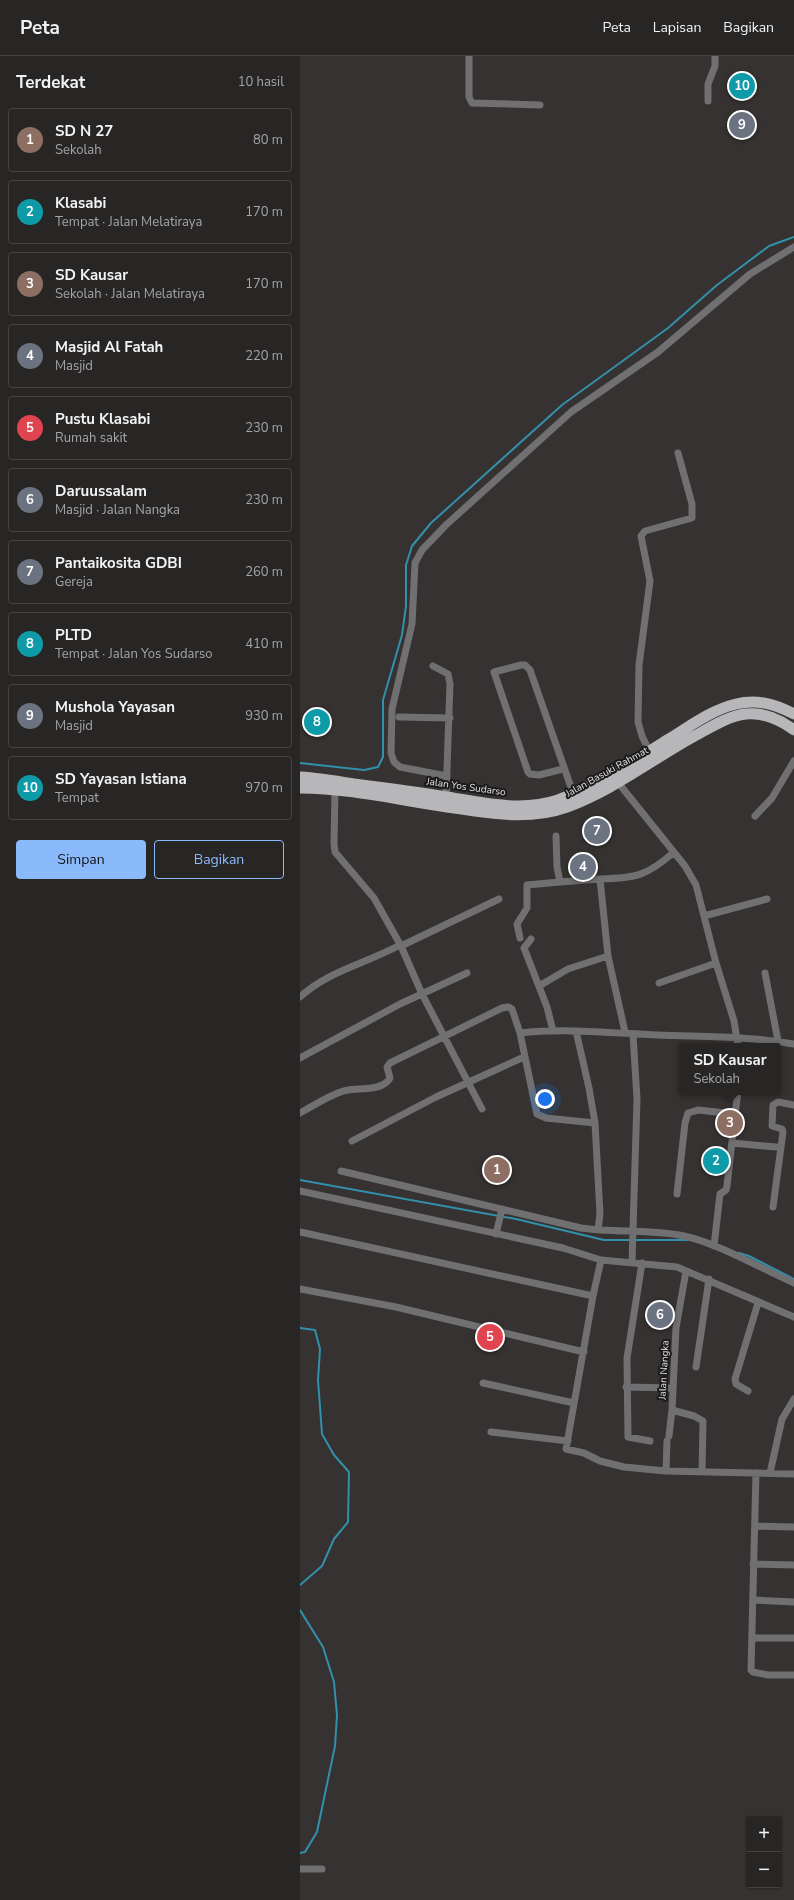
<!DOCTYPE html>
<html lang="id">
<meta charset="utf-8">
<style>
:root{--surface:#282625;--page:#343232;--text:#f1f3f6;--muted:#a5a5a7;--line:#444342;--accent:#8bbafc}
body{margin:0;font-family:"Nunito Sans",sans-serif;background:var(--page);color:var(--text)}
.controls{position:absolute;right:12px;bottom:12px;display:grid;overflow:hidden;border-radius:4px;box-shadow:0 1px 3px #0004}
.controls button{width:36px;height:36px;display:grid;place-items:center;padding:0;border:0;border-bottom:1px solid var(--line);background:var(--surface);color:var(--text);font:20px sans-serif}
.you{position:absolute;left:245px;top:1043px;width:14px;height:14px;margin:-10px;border:3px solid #fff;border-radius:50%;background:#1a73e8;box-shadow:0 0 0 6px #1a73e833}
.badge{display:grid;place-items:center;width:26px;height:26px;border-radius:50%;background:var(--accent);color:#fff;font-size:13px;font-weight:700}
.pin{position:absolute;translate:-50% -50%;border:2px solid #fff;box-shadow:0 1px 4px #0006}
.popup{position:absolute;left:379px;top:987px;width:102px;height:52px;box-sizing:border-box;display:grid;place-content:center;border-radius:4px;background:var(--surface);filter:drop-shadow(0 1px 3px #0005);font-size:13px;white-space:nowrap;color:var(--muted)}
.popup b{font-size:15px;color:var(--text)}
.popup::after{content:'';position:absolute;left:50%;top:100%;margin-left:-8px;border:8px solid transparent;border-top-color:var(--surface)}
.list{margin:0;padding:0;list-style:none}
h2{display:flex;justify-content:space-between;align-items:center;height:52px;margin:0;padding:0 16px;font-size:17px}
h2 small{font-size:13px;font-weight:400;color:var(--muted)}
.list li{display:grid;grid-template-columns:26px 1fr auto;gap:12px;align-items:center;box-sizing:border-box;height:64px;margin:0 8px 8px;padding:0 8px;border:1px solid var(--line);border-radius:4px}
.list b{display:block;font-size:15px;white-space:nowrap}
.list p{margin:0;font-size:13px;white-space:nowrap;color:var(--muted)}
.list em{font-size:13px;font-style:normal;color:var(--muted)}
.actions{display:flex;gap:8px;padding:12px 16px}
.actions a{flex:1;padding:9px 0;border:1px solid var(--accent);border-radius:4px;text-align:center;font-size:14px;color:var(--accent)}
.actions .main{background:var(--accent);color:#111}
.map{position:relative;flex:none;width:494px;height:1844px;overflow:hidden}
header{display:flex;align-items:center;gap:24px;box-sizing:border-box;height:56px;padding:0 20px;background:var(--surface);border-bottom:1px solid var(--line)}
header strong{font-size:19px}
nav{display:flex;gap:22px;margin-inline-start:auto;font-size:14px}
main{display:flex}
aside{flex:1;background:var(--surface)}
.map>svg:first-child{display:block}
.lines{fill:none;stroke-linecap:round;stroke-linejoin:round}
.stream{stroke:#3390ab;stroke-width:2}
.minor{stroke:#706f71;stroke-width:7}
.trunk{stroke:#b7b6b9;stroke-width:11}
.labels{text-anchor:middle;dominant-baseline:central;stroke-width:4;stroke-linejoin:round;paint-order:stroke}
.street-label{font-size:10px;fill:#e3e1e1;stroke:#1b1a1a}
</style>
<header>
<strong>Peta</strong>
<nav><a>Peta</a><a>Lapisan</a><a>Bagikan</a></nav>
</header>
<main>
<aside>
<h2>Terdekat<small>10 hasil</small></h2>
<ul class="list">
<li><span class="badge" style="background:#8d6e63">1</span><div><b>SD N 27</b><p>Sekolah</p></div><em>80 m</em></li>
<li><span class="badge" style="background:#0f9aa8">2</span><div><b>Klasabi</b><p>Tempat · Jalan Melatiraya</p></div><em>170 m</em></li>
<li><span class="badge" style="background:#8d6e63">3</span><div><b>SD Kausar</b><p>Sekolah · Jalan Melatiraya</p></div><em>170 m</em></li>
<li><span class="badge" style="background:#6b7280">4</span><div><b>Masjid Al Fatah</b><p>Masjid</p></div><em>220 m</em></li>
<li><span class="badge" style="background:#e0444e">5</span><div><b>Pustu Klasabi</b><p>Rumah sakit</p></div><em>230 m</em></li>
<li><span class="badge" style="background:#6b7280">6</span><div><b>Daruussalam</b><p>Masjid · Jalan Nangka</p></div><em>230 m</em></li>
<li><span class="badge" style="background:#6b7280">7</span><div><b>Pantaikosita GDBI</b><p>Gereja</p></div><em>260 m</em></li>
<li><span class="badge" style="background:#0f9aa8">8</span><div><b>PLTD</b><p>Tempat · Jalan Yos Sudarso</p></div><em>410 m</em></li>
<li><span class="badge" style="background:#6b7280">9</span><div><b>Mushola Yayasan</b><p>Masjid</p></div><em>930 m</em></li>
<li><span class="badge" style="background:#0f9aa8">10</span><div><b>SD Yayasan Istiana</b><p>Tempat</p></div><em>970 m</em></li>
</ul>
<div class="actions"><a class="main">Simpan</a><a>Bagikan</a></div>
</aside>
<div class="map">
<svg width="494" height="1844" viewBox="0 0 494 1844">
<rect width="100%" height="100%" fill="#353231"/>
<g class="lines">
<path class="stream" d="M0,707L64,714L78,711L83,701V644L102,579L106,550V509L112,490L131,467L262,349L368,272L417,229L469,190L494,181
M0,1124L216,1163L304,1184H331
M335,1184H387
M439,1197L449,1200L494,1223
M0,1272L15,1274L20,1293L18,1324L22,1378L34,1399L49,1416L48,1466L34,1483L22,1510L0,1529
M0,1554L23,1591L34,1626L37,1659L35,1690L17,1776L5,1796L0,1797"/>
<path class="minor" d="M169,0V41L172,47L240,49
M408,45V28L415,10V0
M133,610L148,618L150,628L146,741
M99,661L150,662
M349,695L342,680L338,666L339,609L350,525L341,480L345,475L392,462V448L378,397
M263,713L239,719L230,718L228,716L194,616L221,609H225L230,614L273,737
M147,720L100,711L94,706L91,697L92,653L112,568L115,507L122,494L146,469L271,356L358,296L450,218L494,191
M316,724L385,810L396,829L416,907L434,965L438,990
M35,734L34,788L35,796L74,842L101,890L122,938L182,1053
M455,760L472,742L494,705
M256,780L257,811L260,826L300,823L308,900L325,976
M300,823C336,822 347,820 374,796
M404,860L467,843
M220,882L217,868L227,852V829L260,826
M231,883L224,892L247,951L253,975
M101,890L199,843
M465,917L478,985
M359,927L416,907
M239,930L268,913L308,900
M0,941C28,915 67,907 100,889
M276,975L289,1032L295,1067L300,1158L298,1174
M220,977C265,972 311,977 357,979C403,981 449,980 494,988
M0,1002L100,948L167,917
M0,1057C13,1050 34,1036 48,1034C60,1032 83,1035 90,1022L87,1011L90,1007L202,952L208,951L212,953L220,977L237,1058L246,1062L295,1067
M52,1085L136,1041L224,1001
M432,1087L476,1091
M41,1115L281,1172C315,1177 350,1173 384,1180C420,1188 460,1212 494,1227
M0,1135L263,1192L301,1204
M377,1138L385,1067L388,1057L398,1054L435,1058L438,1036
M473,1151L483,1076L482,1073L472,1070L473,1049L478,1046L494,1049
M0,1176L293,1240
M196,1178L202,1153
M414,1190L420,1138L426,1134L427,1130L435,1058
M332,1206L337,1043L333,978
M342,1207L327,1302L328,1381L350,1385
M386,1215L376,1272L372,1354L394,1360L403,1365L402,1416
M0,1233L96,1251L284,1296
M494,1261L377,1211L301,1204L293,1240L266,1393L284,1397L300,1405L324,1411L366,1415L494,1418
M396,1311L409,1223
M183,1327L274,1347
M326,1331L373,1332
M448,1335L436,1328L435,1323L458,1247
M191,1376L268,1385
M369,1380L372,1354
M366,1415L367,1385
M456,1417L451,1614L453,1616L468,1619H494
M470,1417L482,1363L494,1343
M455,1470L494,1471
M453,1508L494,1509
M453,1544L494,1546
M452,1582H494
M0,1813H22"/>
<path class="trunk" d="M0,721C18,722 36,725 54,728C85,732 116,736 147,741C183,747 222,756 258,744C297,729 334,705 369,683C390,670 411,654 436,648C457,643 475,648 494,658
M0,732C49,732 99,744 147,751C187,757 228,765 267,751C311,735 350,705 391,682C408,673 427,660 446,658C463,656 481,664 494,674"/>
</g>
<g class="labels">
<g class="street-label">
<text transform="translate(307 716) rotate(-29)">Jalan Basuki Rahmat</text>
<text transform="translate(166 731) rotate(8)">Jalan Yos Sudarso</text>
<text transform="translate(364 1314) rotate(-87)">Jalan Nangka</text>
</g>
</g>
</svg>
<div class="controls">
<button>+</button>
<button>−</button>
</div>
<div class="you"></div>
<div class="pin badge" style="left:197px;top:1114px;background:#8d6e63">1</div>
<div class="pin badge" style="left:416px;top:1105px;background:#0f9aa8">2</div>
<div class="pin badge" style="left:430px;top:1067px;background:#8d6e63">3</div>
<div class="popup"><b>SD Kausar</b>Sekolah</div>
<div class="pin badge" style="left:283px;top:811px;background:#6b7280">4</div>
<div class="pin badge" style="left:190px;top:1281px;background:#e0444e">5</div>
<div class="pin badge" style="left:360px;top:1259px;background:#6b7280">6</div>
<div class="pin badge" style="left:297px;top:775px;background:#6b7280">7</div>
<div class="pin badge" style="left:17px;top:666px;background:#0f9aa8">8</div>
<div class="pin badge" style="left:442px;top:69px;background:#6b7280">9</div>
<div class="pin badge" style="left:442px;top:30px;background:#0f9aa8">10</div>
</div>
</main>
